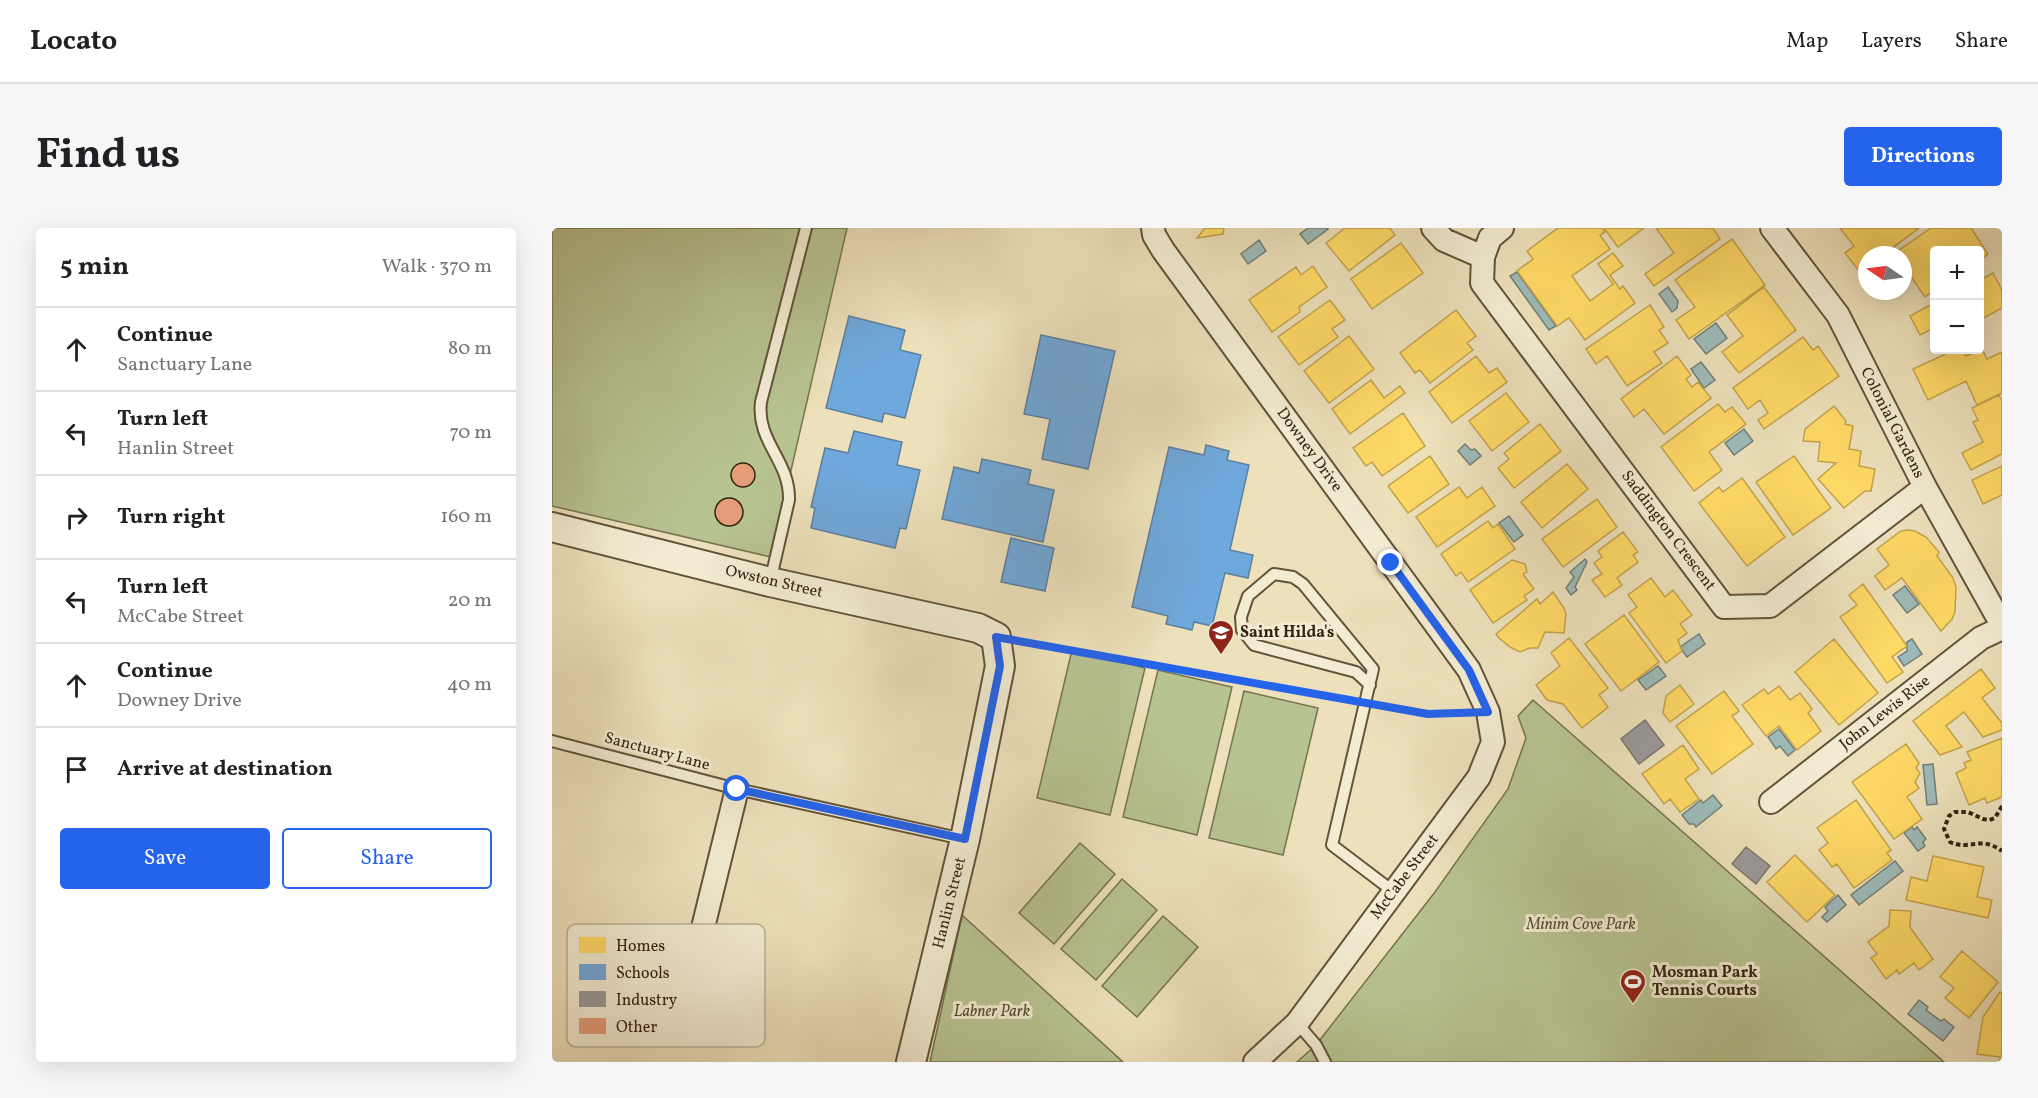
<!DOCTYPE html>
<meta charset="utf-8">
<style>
:root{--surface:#fff;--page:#f6f6f6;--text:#202124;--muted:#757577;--line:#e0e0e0;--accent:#2563eb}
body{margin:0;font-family:Vollkorn,serif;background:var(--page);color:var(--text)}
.controls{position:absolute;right:18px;top:18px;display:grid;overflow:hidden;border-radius:6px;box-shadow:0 6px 24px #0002}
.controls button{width:54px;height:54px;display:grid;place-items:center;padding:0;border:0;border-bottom:2px solid var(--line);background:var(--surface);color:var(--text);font:30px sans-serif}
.compass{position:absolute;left:1306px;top:18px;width:54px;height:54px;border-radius:50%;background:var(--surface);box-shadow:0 6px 24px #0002;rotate:283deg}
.stop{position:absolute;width:18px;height:18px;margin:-14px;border:4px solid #2563eb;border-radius:50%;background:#fff}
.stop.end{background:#2563eb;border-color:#fff;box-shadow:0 2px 6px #0008}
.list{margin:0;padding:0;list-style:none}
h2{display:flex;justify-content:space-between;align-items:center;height:78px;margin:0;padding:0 24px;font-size:26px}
h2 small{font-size:20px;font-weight:400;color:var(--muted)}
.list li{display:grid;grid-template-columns:39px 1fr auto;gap:18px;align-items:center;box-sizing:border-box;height:84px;padding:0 24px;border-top:2px solid var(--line)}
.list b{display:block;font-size:22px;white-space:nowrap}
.list p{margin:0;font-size:20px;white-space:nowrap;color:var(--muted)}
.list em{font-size:20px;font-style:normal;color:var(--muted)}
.actions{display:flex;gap:12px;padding:18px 24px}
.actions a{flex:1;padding:14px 0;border:2px solid var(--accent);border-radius:6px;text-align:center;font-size:21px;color:var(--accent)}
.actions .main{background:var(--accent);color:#fff}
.icon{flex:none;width:33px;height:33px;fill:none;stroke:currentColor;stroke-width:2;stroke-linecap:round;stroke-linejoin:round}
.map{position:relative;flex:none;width:1450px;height:834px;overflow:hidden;border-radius:6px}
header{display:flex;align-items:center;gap:36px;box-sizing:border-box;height:84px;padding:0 30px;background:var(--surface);border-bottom:2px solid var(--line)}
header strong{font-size:28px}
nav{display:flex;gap:33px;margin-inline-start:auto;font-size:21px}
.intro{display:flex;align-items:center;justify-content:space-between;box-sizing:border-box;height:144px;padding:0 36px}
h1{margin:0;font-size:42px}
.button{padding:15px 27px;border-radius:6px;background:var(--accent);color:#fff;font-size:21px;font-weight:700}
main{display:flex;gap:36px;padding:0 36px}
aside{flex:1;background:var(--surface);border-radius:6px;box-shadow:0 6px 24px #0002}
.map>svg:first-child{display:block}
.green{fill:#b7c391;stroke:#757450;stroke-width:1.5}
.water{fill:#9dbbba;stroke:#737f76;stroke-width:1.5}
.homes{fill:#ffd966;stroke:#c2a34c;stroke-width:1.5}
.schools{fill:#6fa8dc;stroke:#5d809f;stroke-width:1.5}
.industry{fill:#999;stroke:#7a7670;stroke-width:1.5}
.building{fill:#e49d78;stroke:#332410;stroke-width:1.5}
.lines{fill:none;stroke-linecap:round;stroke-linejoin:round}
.service-casing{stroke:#62533b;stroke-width:14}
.minor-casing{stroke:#62533b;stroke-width:26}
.tertiary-casing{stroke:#62533b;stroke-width:32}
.path{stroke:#332410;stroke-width:4;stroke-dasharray:4.5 3;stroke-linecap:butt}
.service{stroke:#f3ecd3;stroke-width:10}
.minor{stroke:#f3ecd3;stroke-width:22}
.tertiary{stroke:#f3ecd3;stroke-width:28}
.route{stroke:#2563eb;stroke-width:8}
.labels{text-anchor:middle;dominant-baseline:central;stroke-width:6;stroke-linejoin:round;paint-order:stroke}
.street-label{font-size:16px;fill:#332410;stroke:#f3ecd3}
.poi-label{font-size:16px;font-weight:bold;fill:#332410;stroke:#f3ecd3;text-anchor:start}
.park-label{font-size:16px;font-style:italic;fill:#544c30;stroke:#f3ecd3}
.key{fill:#f3ecd3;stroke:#b9b098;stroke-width:1.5}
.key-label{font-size:16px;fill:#332410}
</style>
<header>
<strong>Locato</strong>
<nav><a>Map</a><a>Layers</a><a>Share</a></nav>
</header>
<div class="intro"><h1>Find us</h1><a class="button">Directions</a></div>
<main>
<aside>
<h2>5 min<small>Walk · 370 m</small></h2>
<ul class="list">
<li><svg class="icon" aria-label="ahead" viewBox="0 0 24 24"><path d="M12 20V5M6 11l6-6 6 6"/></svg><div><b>Continue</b><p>Sanctuary Lane</p></div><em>80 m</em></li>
<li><svg class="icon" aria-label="left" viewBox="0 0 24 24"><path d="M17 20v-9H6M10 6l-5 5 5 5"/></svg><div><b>Turn left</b><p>Hanlin Street</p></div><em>70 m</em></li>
<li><svg class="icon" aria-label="right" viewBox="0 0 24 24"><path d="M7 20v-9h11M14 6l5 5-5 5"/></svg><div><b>Turn right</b></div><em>160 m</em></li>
<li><svg class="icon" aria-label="left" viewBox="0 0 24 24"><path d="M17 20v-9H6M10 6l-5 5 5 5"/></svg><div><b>Turn left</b><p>McCabe Street</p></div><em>20 m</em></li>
<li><svg class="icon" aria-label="ahead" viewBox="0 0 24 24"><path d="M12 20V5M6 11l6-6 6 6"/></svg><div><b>Continue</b><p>Downey Drive</p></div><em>40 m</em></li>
<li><svg class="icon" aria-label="arrive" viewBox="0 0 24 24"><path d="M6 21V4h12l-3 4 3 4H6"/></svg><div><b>Arrive at destination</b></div></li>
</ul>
<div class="actions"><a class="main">Save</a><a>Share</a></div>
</aside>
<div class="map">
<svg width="1450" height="834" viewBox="0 0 1450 834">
<rect width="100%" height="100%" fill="#ede1bb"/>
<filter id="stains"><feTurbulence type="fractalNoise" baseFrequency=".00333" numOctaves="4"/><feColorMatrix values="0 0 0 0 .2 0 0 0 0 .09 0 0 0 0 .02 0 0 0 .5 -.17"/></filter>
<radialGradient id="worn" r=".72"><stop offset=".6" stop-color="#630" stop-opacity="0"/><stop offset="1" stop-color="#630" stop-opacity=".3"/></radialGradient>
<path class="green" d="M0,0H295L219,329L0,278Z
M520,422L593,440L558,587L485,570Z
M606,442L680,459L645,607L571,589Z
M692,463L766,480L731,627L657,610Z
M981,472L1392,834H745L764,817L883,664L956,561L974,510L966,488Z
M528,615L563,646L502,716L467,685Z
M570,651L605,682L544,752L509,721Z
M410,687L571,834H378Z
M611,688L646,719L585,789L550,758Z"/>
<path class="water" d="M756,0H776V1L756,16L748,6Z
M707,12L714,23L696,36L689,26Z
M965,44L1004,98L997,102L958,48Z
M1116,59L1126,73L1125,80L1120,84L1107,66Z
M1164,95L1175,110L1154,126L1142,111Z
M1149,134L1163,152L1152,160L1139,141Z
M1192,201L1201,213L1182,227L1173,215Z
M913,216L919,222L923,221L929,228L918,237L906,223Z
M957,288L971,307L962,314L947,295Z
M1033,331L1035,334L1023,359L1025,362L1019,367L1014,360L1022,349L1018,344Z
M1353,358L1367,376L1355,385L1341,367Z
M1147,406L1153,416L1135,429L1128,419Z
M1360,411L1370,426L1352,438L1346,429L1355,423V414Z
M1106,438L1114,448L1094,462L1086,452Z
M1227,501L1243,522L1236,528L1228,518L1224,521L1216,509Z
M1381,536L1385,576L1375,577L1371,537Z
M1161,567L1170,578L1144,599L1142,596H1137L1130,587L1149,572L1151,575Z
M1360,599L1362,602L1365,599L1374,611L1371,614L1373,618L1366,623L1352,605Z
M1343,633L1351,643L1307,677L1299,667Z
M1286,667L1294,677L1275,694L1270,689L1276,683L1273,679Z
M1367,772L1376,779L1374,782L1389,793L1392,791L1402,799L1391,813L1356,786Z"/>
<path class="homes" d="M653,0H672L671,6L645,10Z
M793,0H838L843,7L797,43L774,15Z
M1006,0H1049L1053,4L1048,7L1058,21L1020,48L1038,73L1061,56L1046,36L1061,25L1071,38L1058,47L1068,61L1071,58L1083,75L1033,112L1017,90L1005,98L965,43L981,31L975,23Z
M1052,0H1092L1066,19Z
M1104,0H1161L1168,11L1102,58L1093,46L1122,25Z
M1288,0H1367L1331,27H1315V39L1308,44L1293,25L1302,18Z
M1379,0H1419L1436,26L1428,32V22H1382V62L1373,69L1356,44L1351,47V27H1340Z
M1180,11L1213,57L1137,111L1124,92L1143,79L1123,52Z
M849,15L871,45L820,81L799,51Z
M761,38L775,59L747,79L748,84L720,104L697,72L744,39L749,47Z
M1441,45L1450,62V80L1428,92V52Z
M1212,59L1244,102L1187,145L1170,124L1191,108L1175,87Z
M778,72L793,92L780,101L786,109L747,137L726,109Z
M1382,75V100L1368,107L1358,88Z
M1098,77L1112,99L1107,102L1116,115L1102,124L1110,135L1075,158L1055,128L1044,136L1034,121Z
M904,82L924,108L915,115L921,122L878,155L868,142L863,145L848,125Z
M797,108L822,141L777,175L752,143Z
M1251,109L1261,122L1266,118L1287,148L1212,201L1206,192L1216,185L1208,172L1196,181L1181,160Z
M1430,121L1435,131L1450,124V165L1425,177L1414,153L1376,172L1361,141L1402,122H1411L1414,128Z
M924,128L937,145L945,140L955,154L900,195L877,164Z
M1125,128L1139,147L1134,151L1140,159L1146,154L1159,170L1112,206L1092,181L1082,189L1069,171Z
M819,152L832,170L848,158L853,165L798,206L780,181Z
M954,165L977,194L940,223L917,193Z
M1447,167L1450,173V226L1419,242L1410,225L1431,214L1421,194L1426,192L1420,180Z
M1166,176L1173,184L1180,179L1194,196L1157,224L1170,242L1142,263L1109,219Z
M1282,178L1294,193L1293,196L1301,198L1297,221L1309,223L1307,238L1323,241L1319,263H1313L1292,280L1266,251L1284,235L1266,233L1268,214L1251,213L1253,201Z
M851,185L873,218L830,248L820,234L814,238L801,220Z
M988,196L1009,223L962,260L946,240L957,231L952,225Z
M878,228L897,256L856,285L836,258Z
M1242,228L1279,280L1241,307L1204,254Z
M1015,236L1036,261L990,300L969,274Z
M1450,238V267L1431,276L1420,252Z
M1190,250L1233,309L1195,338L1147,275L1167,259L1171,264Z
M907,259L915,270L930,259L943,278L885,319L864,289Z
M1045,271L1065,299L1011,339L990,311Z
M936,293L941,300L946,296L963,321L916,354L909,344L904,348L889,326Z
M1356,302L1363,303L1374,309L1387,324L1385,328L1401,350L1404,359L1403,384L1400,391L1389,403L1350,350L1333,362L1323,348L1337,337L1325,321L1349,303Z
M1071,304L1086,324L1081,327L1086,334L1065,350L1070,357L1053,369L1040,352L1050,346L1042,335L1050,329L1046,323Z
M960,332L973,336L975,344L971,346L982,361L972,368L975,372L941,395L918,362Z
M1099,350L1113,369L1121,362L1140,387L1128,396L1135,405L1126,412L1130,423L1114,435L1077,385L1085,379L1076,367Z
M1311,356L1355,418L1340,429L1351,444L1335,455L1288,389L1305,377L1297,367Z
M1001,364L1012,380L1014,386L1012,405L993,404L986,420H978L968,424L958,419L947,410L944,406L985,371L988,376Z
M1072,387L1107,434L1069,463L1033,416Z
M1017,410L1056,460L1047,467L1056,479L1030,500L1011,476L995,472L984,457L1008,438L999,425Z
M1282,411L1326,465L1287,497L1243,444Z
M1429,441L1443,460L1430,470L1450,495V502L1431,509L1412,484L1394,498L1410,519L1388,527L1361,493Z
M1128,457L1142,476L1118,494L1111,485L1114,468Z
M1227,458L1238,472L1248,465L1260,481L1256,485L1269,503L1245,522L1227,498L1214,508L1190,477L1212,461L1216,466Z
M1172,463L1187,483L1180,488L1201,516L1160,546L1124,498Z
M1450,510V569L1435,575L1433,570L1417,577L1404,545L1414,540L1412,535L1419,532L1415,524Z
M1354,516L1367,535L1364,540L1368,545L1363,554L1367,560L1355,569L1370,591L1342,611L1300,554Z
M1131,517L1147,541L1133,551L1147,571L1128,584L1118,571L1112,576L1090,546Z
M1304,572L1339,622L1335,625L1340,632L1302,660L1285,636L1280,639L1267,622L1276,615L1265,600Z
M1243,627L1283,667L1255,694L1215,654Z
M1381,628L1432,639L1425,669L1440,672L1436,690L1354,672L1359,649L1375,653Z
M1338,682L1359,683L1358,699L1381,731L1367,742L1362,735L1347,746L1345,742L1334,751L1319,730L1325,726L1316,714L1337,698Z
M1410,723L1446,754L1417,790L1393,770L1402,760L1388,749Z
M1448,764L1450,765V834H1448V829L1425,826L1431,789Z"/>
<path class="schools" d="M297,88L353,102L348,122L369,127L353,190L332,185L330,194L274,180Z
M489,107L563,123L536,241L490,231L498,191L472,186Z
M302,203L350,214L345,237L368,242L354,301L348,300L343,320L259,300L263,280L259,279L273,220L296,225Z
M654,217L677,223L675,232L697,237L678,322L701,327L696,350L673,345L660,398L642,394L640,402L614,396L616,388L580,379L617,219L652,227Z
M430,231L479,242L476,256L502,262L491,314L390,291L402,239L427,245Z
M459,310L502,320L493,363L449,354Z"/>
<path class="industry" d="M1093,492L1112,517L1087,536L1069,511Z
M1194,619L1218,638L1204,656L1180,636Z"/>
<path class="building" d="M179 247a12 12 0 1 1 24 0a12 12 0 1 1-24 0Z
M163 284a14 14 0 1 1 28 0a14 14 0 1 1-28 0Z"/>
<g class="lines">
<defs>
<path id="service" d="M218,354L237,272C238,232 204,214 209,174L254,0
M818,457L804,444L702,417L690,402L689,389L696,368L722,346L741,349L751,356L821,441L813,475L780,617L842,664
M0,513L185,561L411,611
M745,795L764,817L773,834"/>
<path id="minor" d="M601,0L602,7L611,22L917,442L936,484L941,514L927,549L745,795L703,834
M881,0L892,12L931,29
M950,0L938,10L931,29L930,55L1172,379L1218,378L1373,259
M1220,0L1286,87L1373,259L1450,397
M1219,574L1429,410L1450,400
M146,720L185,561"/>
<path id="tertiary" d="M0,299L218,354L426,400L444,409L448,438L413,611L359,834"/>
</defs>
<use href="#service" class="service-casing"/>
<use href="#minor" class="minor-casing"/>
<use href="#tertiary" class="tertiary-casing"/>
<path class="path" d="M469,413L798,472
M826,477L876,486L914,485
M1450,578L1443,590L1437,592L1431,591L1416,584H1403L1397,588L1392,601L1398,614C1418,623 1428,607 1450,623"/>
<use href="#service" class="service"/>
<use href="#minor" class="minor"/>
<use href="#tertiary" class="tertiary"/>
</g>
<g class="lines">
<path class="route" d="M185,561L413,611L448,438L444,409L876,486L936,484L917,442L839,335"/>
</g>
<defs>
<symbol id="school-pin" viewBox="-11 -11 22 30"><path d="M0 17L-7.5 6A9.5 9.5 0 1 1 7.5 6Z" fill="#8f2418" stroke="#f3ecd3"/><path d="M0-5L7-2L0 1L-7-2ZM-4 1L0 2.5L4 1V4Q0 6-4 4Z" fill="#fff"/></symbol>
<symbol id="stadium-pin" viewBox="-11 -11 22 30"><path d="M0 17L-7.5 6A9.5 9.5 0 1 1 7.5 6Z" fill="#8f2418" stroke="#f3ecd3"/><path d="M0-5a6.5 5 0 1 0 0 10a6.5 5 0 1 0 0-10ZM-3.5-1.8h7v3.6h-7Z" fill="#fff"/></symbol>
</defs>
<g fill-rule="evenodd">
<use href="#school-pin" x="654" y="390" width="30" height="40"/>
<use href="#stadium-pin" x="1066" y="739" width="30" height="40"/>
</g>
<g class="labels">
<g class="street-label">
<text transform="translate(1340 195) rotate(63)">Colonial Gardens</text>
<text transform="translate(757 222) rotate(54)">Downey Drive</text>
<text transform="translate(1116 303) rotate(53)">Saddington Crescent</text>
<text transform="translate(222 354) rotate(13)">Owston Street</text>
<text transform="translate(1333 485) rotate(-38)">John Lewis Rise</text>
<text transform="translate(105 524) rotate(15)">Sanctuary Lane</text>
<text transform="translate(853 649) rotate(-53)">McCabe Street</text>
<text transform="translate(398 675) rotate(-76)">Hanlin Street</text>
</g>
<g class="poi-label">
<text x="688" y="405">Saint Hilda's</text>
<text x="1100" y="745">Mosman Park<tspan x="1100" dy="18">Tennis Courts</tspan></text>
</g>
<g class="park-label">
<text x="1029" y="697">Minim Cove Park</text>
<text x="440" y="784">Labner Park</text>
</g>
</g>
<rect x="15" y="696" width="198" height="123" rx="9" class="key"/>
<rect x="27" y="709" width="27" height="16" fill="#ffd966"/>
<rect x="27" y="736" width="27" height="16" fill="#6fa8dc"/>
<rect x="27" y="763" width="27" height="16" fill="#999"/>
<rect x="27" y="790" width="27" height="16" fill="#e49d78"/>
<g class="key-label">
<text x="64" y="723">Homes</text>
<text x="64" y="750">Schools</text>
<text x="64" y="777">Industry</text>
<text x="64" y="804">Other</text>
</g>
<rect width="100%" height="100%" filter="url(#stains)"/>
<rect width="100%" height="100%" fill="url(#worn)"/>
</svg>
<div class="controls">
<button>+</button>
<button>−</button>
</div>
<svg class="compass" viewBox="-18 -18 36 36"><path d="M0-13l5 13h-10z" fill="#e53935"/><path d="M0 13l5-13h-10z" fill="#757577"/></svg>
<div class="stop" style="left:185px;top:561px"></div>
<div class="stop end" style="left:839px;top:335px"></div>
</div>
</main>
